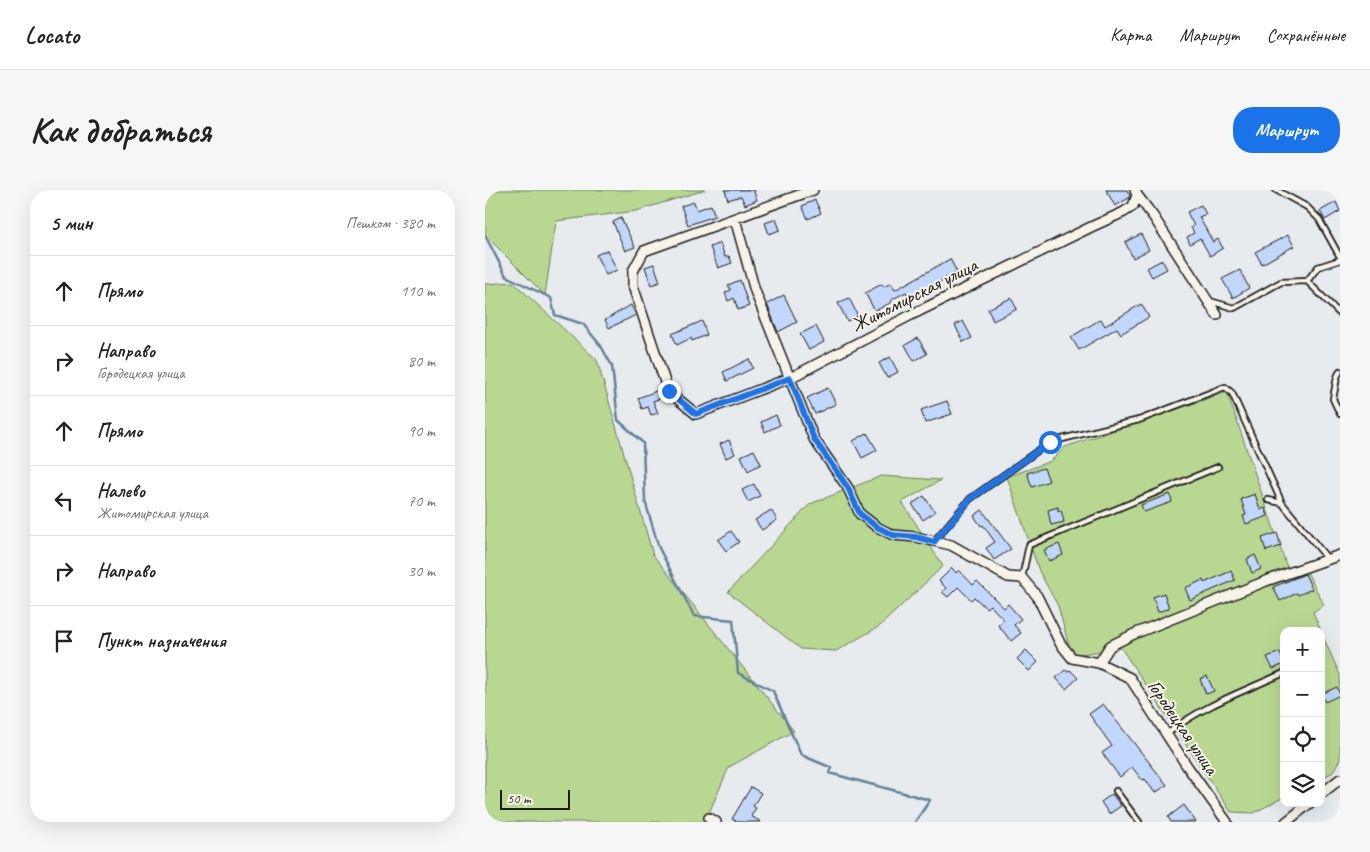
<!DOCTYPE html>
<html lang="ru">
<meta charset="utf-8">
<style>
:root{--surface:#fff;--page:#f6f6f6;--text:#222;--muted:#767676;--line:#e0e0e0;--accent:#1a73e8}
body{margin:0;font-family:Caveat,sans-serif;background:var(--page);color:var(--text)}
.controls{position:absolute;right:15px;bottom:15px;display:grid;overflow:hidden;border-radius:10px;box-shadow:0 5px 20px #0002}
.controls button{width:45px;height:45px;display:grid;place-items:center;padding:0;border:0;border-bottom:1px solid var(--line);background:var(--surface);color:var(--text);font:25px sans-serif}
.scale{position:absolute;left:15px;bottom:12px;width:70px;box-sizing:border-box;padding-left:5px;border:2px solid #1c1c1c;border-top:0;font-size:14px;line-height:18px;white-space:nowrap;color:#1c1c1c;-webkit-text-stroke:4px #f7f3e8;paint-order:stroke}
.stop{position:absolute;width:15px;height:15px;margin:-11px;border:4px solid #1a73e8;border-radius:50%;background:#fff}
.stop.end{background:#1a73e8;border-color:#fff;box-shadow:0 1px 5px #0008}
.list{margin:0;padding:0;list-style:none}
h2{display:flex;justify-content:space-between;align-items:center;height:65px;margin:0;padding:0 20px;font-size:21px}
h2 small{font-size:16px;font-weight:400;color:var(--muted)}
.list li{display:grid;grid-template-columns:32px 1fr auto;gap:15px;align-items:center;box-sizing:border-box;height:70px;padding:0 20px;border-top:1px solid var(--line)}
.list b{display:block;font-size:19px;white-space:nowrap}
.list p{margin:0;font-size:16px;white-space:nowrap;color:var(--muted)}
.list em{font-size:16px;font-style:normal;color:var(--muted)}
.icon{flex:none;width:28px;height:28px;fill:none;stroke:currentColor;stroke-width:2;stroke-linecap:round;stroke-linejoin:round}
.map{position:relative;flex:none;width:855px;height:632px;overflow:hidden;border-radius:20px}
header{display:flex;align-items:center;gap:30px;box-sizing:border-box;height:70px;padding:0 25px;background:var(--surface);border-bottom:1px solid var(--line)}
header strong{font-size:24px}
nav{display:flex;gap:28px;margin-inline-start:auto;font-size:18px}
.intro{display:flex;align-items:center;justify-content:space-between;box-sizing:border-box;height:120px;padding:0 30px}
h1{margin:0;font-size:35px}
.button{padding:12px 22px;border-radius:20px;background:var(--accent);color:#fff;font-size:18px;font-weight:700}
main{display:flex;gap:30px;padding:0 30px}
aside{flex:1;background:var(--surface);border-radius:20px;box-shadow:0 5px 20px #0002}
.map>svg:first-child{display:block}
.green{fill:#b8d891;stroke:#6a7a56}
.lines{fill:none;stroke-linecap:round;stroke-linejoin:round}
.stream{stroke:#618199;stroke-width:2.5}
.building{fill:#c1d7fb;stroke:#1c1c1c}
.lane-casing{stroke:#1c1c1c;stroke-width:8}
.street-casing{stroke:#1c1c1c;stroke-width:12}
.lane{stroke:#f7f3e8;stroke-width:4.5}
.street{stroke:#f7f3e8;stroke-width:9}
.route{stroke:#1a73e8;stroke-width:6}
.labels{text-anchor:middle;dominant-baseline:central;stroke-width:4;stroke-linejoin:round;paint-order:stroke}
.street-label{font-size:20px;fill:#1c1c1c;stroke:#f7f3e8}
</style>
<header>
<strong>Locato</strong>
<nav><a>Карта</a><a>Маршрут</a><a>Сохранённые</a></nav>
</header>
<div class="intro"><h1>Как добраться</h1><a class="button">Маршрут</a></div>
<main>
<aside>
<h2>5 мин<small>Пешком · 380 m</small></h2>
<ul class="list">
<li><svg class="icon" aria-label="ahead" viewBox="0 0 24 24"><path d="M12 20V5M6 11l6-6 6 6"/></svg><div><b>Прямо</b></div><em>110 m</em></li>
<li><svg class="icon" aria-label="right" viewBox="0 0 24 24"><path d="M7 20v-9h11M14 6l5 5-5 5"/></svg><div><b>Направо</b><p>Городецкая улица</p></div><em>80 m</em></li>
<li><svg class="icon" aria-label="ahead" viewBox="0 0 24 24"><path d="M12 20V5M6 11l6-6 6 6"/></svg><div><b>Прямо</b></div><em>90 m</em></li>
<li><svg class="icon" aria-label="left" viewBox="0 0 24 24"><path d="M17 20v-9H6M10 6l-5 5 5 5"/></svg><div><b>Налево</b><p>Житомирская улица</p></div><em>70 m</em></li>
<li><svg class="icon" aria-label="right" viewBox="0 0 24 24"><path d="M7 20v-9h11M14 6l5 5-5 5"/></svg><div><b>Направо</b></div><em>30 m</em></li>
<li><svg class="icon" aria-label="arrive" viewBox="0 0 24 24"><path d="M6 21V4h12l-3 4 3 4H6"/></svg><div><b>Пункт назначения</b></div></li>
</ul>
</aside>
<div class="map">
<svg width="855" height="632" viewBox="0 0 855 632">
<rect width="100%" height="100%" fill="#e7ebee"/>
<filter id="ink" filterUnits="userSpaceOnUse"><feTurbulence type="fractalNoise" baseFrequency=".02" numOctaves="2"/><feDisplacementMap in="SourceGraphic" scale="10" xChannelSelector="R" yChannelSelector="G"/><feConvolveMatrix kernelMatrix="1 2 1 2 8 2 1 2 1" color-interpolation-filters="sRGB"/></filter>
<g filter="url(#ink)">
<path class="green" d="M0,0H220L151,21L71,31L60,105L0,45Z
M28,92L112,170L168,365L309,541L244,577L220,632H0V94Z
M742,202L806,389L822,382L839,415L828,422L836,441H799V607L769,623L746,622L636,458L590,465L584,456L573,416L554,381L522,287L566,271L580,257Z
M396,286L456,290L417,312L458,376L395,436L351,461L316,459L243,402L325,314Z
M836,442L855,485V569L847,583L836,588Z"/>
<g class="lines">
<path class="stream" d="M0,45L21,86L66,108L70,125L98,134L116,156L127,176L133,230L158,253L160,311L174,358L209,426L248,430L253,483L288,501L316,565L347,578L344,583L445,610L430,632"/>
</g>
<path class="building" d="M240,0H270L269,2L272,10L260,15L256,6L243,10Z
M621,0H642L645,6L644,8L630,16Z
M330,10L336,23L323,29L317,16Z
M209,12L212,20L226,15L230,26L203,35L196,16Z
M851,12L855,21L840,30L835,21Z
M716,15L721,24L714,27L728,52L733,49L738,58L725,66L715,48L705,54L702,47L709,43L706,37L709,36L702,22Z
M136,28L150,57L140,61L128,32Z
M291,29L295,40L284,44L280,33Z
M656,44L664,60L648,68L640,52Z
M803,45L809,56L777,74L770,62Z
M235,53L240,67L244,66L247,73L233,78L225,57Z
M122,60L132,80L121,85L111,65Z
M465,69L472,82L425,109L421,102L406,110L407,112L390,121L380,103L397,94L399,97L406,93L410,100Z
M677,70L682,79L667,87L662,78Z
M169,74L175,92L166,95L160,77Z
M755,80L764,98L748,108L737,89Z
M255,90L264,116L253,120L249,108L243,111L240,103L246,100L243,95Z
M299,105L312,132L293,142L282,114Z
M364,108L373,126L362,131L353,113Z
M526,108L532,119L508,131L503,119Z
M656,114L664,127L636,144L632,138L594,160L586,147L616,129L620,136Z
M146,115L151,125L124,138L120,130Z
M217,131L222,145L207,151L206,148L192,155L187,144Z
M478,131L487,148L478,152L470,135Z
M331,136L339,152L324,160L315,144Z
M433,148L442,164L429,171L420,155Z
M405,167L413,182L402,188L394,173Z
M264,169L268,178L242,191L238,182Z
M343,198L351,214L330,224L322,208Z
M174,200L177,208L168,211L173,223L166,225L163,217L157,219L153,208Z
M462,211L467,224L440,233L436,220Z
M291,225L295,235L280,242L276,232Z
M382,243L392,260L377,268L368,251Z
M244,250L250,264L241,268L235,254Z
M269,260L276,274L263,281L256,266Z
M559,278L564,291L547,297L542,283Z
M269,294L275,306L263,312L257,300Z
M685,304L687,312L659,322L656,315Z
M770,304L775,320L780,318L783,326L761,334L758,326L761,325L756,309Z
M439,306L450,322L438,330L427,314Z
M573,317V321L576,320L579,332L566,335L563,320Z
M286,320L292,330L277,340L270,330Z
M497,320L526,359L509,370L501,358L510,352L498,335L496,336L489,326Z
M246,341L254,352L241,361L233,350Z
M792,343L796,356L781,361L777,348Z
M574,354L578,365L564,371L559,360Z
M770,365L776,379L767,383L762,369Z
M467,378L471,383L474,380L488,395L492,391L519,418L523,414L536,429L529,435L536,443L526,451L513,435L519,430L505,415L501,418L489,407L486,410L473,397L463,407L457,402L461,398L454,391Z
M746,381L750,390L705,410L700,398L718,390L719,393Z
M820,384L827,399L813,405L812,403L795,411L788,397Z
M679,403L684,418L673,422L668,407Z
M541,460L553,472L544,481L532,469Z
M795,462L799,474L788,479L782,467Z
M580,480L583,482L585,480L593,488L581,499L571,488Z
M722,486L729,501L721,504L715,489Z
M852,497L855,505L840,512L836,504Z
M618,514L682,595L670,603L660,589L657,590L647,577L635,587L617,563L627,556L604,524Z
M266,597L276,603L268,616L271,618L266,626L276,632H253L247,629Z
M627,604L636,616L624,624L616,612Z
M699,615L711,632H686L683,627Z"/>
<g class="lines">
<defs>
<path id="lane" d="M791,0L822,17L834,29L855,67
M822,91L855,124
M725,111L749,118L796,92L822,91L833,77L855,70
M855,181L852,187L848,209L855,224
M783,310L797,313L842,368
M450,350L485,309L565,252L654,230L740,197L747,203L797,313
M537,388L544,355L733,277
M682,544C716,516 759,501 799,483
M631,601L654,632"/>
<path id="street" d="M328,0L159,61L148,81V96L183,201L211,224L305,188L428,124L606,37L639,22L648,16L652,5
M650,0L652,5L668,26L732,125
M250,29L270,101L329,249L363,298L375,324L392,337L408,345L431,347L466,355L523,387L537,388L552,406L575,453L587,468L614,473L645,488L702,576L742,632
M614,473L625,456L649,444L781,391L855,365
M836,604L855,589
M224,628L231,632
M801,632L825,613"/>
</defs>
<use href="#lane" class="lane-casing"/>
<use href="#street" class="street-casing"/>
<use href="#lane" class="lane"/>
<use href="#street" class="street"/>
</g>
</g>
<g class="lines" filter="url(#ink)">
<path class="route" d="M184,201L211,224L305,188L329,249L363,298L375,324L392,337L408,345L431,347L449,352L485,309L565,252"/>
</g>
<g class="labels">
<g class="street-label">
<text transform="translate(429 105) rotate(-27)">Житомирская улица</text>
<text transform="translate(698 537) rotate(56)">Городецкая улица</text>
</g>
</g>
</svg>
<div class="controls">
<button>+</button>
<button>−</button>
<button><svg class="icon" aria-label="locate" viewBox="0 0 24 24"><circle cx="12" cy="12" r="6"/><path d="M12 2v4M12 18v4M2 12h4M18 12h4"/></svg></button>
<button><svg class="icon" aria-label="layers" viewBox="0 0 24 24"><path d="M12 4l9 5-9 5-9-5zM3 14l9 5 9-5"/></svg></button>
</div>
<div class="scale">50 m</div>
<div class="stop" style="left:565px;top:252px"></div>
<div class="stop end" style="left:184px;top:201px"></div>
</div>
</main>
